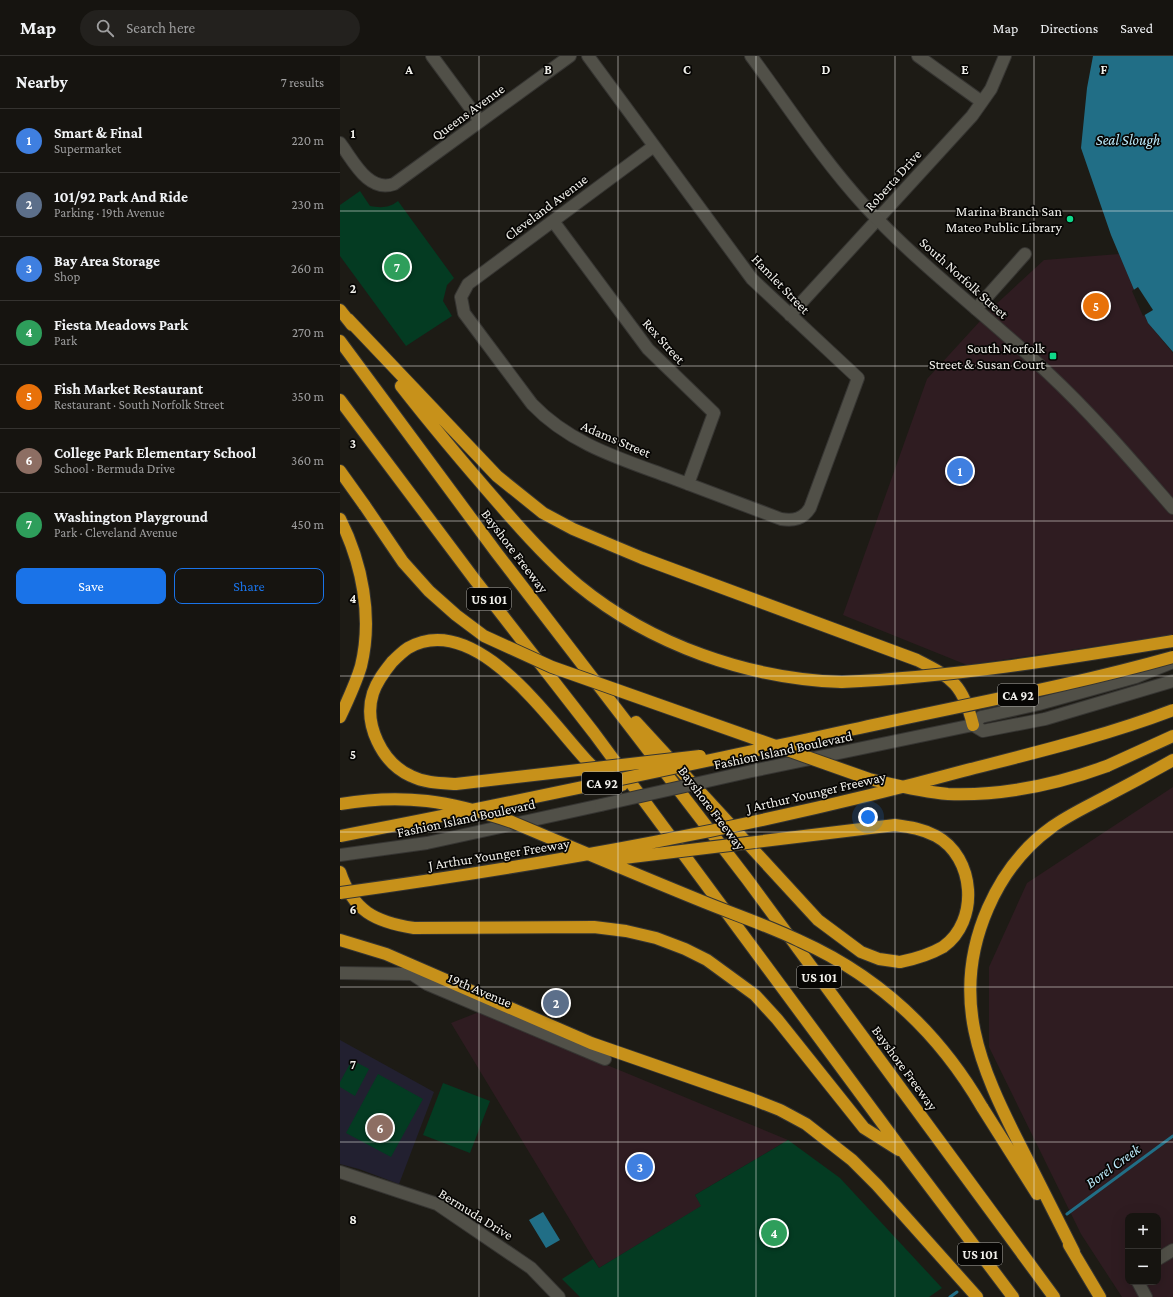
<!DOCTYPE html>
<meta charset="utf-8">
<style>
:root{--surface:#161410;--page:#23211e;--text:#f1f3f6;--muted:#9e9e9f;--line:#353330;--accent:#1a73e8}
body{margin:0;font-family:"Crimson Pro",serif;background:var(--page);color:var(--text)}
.controls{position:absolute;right:12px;bottom:12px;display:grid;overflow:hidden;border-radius:8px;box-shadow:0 4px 16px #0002}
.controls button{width:36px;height:36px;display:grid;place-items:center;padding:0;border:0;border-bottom:1px solid var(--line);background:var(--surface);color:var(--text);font:20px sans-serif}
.you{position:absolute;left:528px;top:761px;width:14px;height:14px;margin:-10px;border:3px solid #fff;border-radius:50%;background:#1a73e8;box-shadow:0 0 0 6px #1a73e833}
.badge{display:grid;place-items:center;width:26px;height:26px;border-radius:50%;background:var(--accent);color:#fff;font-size:13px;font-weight:700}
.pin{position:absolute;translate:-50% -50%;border:2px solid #fff;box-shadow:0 1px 4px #0006}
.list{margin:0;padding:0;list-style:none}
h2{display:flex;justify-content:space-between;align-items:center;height:52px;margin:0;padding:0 16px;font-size:17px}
h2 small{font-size:13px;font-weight:400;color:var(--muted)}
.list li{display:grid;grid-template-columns:26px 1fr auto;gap:12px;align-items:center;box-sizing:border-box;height:64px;padding:0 16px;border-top:1px solid var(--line)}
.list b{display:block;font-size:15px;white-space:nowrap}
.list p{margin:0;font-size:13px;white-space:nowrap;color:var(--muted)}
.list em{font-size:13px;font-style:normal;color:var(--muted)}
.actions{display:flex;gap:8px;padding:12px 16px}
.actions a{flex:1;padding:9px 0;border:1px solid var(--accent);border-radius:8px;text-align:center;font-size:14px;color:var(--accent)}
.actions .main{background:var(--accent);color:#fff}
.icon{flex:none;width:22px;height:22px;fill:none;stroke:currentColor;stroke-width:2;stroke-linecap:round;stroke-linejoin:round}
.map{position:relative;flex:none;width:833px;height:1241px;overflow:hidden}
header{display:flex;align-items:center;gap:24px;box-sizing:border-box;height:56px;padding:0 20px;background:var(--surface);border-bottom:1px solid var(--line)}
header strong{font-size:19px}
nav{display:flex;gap:22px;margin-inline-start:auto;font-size:14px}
.search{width:280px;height:36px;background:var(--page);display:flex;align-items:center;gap:10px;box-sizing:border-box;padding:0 14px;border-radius:22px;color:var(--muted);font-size:15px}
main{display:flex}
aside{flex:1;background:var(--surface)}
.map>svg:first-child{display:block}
.commercial{fill:#2f1c21;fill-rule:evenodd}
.education{fill:#222030}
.green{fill:#043b22}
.water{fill:#216e86}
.pier{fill:#1d1b15}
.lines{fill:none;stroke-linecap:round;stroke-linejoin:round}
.stream{stroke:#216e86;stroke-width:3}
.street-casing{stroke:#363532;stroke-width:14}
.secondary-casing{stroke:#363532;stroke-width:14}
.highway-casing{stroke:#363532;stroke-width:14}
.street{stroke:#515048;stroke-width:12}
.secondary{stroke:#515048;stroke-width:12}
.highway{stroke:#c7911a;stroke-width:12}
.secondary-bridge-casing{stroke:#363532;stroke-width:14;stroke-linecap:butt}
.highway-bridge-casing{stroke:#363532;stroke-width:14;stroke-linecap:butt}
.secondary-bridge{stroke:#515048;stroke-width:12}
.highway-bridge{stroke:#c7911a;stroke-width:12}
.grid{fill:none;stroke:#f2f1ec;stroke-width:1;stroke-opacity:0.55}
.poi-dot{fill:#0fd98a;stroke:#070604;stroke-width:1.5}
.labels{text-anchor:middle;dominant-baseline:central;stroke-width:3.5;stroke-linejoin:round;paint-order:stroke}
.shield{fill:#070604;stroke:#acaaa6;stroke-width:1}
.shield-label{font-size:13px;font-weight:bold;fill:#f2f1ec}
.street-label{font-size:14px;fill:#f2f1ec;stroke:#070604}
.poi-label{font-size:14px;fill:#f2f1ec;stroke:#070604;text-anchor:end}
.water-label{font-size:15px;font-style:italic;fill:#bbe9fa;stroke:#070604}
.grid-label{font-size:13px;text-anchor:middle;font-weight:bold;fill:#f2f1ec;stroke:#070604;stroke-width:3.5;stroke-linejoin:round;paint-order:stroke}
</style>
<header>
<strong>Map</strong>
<div class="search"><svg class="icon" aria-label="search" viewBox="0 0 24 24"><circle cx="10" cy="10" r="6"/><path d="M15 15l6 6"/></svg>Search here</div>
<nav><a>Map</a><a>Directions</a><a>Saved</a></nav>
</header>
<main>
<aside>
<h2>Nearby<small>7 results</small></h2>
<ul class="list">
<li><span class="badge" style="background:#3f7fe0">1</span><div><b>Smart &amp; Final</b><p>Supermarket</p></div><em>220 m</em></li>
<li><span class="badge" style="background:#5c6f8a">2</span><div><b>101/92 Park And Ride</b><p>Parking · 19th Avenue</p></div><em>230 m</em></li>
<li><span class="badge" style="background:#3f7fe0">3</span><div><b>Bay Area Storage</b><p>Shop</p></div><em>260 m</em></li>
<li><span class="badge" style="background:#2e9e5b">4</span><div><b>Fiesta Meadows Park</b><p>Park</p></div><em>270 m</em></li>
<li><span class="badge" style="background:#e8710a">5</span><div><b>Fish Market Restaurant</b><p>Restaurant · South Norfolk Street</p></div><em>350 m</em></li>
<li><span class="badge" style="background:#8d6e63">6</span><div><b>College Park Elementary School</b><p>School · Bermuda Drive</p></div><em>360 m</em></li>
<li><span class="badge" style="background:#2e9e5b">7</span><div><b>Washington Playground</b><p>Park · Cleveland Avenue</p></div><em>450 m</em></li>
</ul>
<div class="actions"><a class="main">Save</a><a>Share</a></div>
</aside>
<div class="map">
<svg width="833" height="1241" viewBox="0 0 833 1241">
<rect width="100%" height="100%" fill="#1d1b15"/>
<path class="commercial" d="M779,198L808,267L833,297V579L627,609L503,559L587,323L652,252L704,204Z
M833,731V1241H782L741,1178L649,991V911L687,827ZM788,1160H818V1226H788Z
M139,956L448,1084L355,1139L362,1150L259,1212L111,967Z"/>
<path class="education" d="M0,984L94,1036L59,1128L19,1113L0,1108Z"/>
<path class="green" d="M20,135L30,150C41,152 49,152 58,145L114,222L107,229L103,245L112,260L66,290L0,200V149Z
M12,1004L29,1013L15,1040L0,1031V1026Z
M38,1018L83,1043L51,1101L6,1077Z
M103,1027L150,1045L130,1097L83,1079Z
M448,1084L500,1122L602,1232L589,1241H240L222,1223L253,1203L259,1212L361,1150L355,1139Z"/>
<path class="water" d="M753,0H833V296L808,267L771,179L741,92L747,32Z
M203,1156L220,1184L206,1192L189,1164Z"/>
<path class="pier" d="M798,231L813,254L803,260L792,235Z"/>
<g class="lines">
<path class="stream" d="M727,1158L833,1080
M610,1241L617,1236"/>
<defs>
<path id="street" d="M92,0L140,65
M248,0L412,223L518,322L470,452C463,463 454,465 441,463C403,449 365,434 327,420C278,402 229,387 192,348L124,257L121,241L128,228L314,90
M578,0L642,46
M0,87C13,104 28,137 54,128L230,0
M213,165L308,293L374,357L348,428
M636,253L685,198
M450,259L632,60L651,33L665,0
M0,917L72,918L87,928L265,1003
M0,1116L97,1148L191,1212L219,1241
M818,1203L833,1194
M798,1226L806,1241"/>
<path id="secondary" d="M411,0C448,50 482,103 524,149C580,210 648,260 708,317C753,359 793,406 833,452
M633,669L643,675L705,663L833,625
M412,715L633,669L641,661L699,648L796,621L833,606
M0,799L87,787L261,749"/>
<path id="highway" d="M0,254L12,269
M8,263L157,420L203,457L233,473L302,502L577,604C613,622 623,629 633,669
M0,285L156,496L407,823L714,1241
M61,330C93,371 126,410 160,449C184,477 209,505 238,529C311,589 409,623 502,626
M0,344L135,524L254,677L565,1098L673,1241
M0,415L25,450
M0,463C22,507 33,561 21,610C16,627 8,644 0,661
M52,606C57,601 62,596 68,592C136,553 210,666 249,707C257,716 271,722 282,729
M296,666L478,864L521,896L539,903L560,906
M767,710L833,680
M0,816C13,855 35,866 74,872L254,871L286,875L316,882L345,893L367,904L415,939L437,963L524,1072L559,1094
M0,884L46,898L251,987L412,1043L440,1054L466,1068L512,1104L537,1129L637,1241
M642,1051L697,1138
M729,1189L760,1241
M734,1196C716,1161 699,1126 681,1091C640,1011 609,941 648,852C662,820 684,791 712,771C727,760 746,751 763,742C786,730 810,717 833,704"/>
</defs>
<use href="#street" class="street-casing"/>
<use href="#secondary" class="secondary-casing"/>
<use href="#highway" class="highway-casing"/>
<use href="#street" class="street"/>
<use href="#secondary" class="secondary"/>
<use href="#highway" class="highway"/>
<defs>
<path id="secondary-bridge" d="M261,749L412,715"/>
<path id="highway-bridge" d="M25,450L63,506L89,535L116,559L144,580L212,611L529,723C555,729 581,736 608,738C663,740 715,729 767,710
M52,606C44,616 37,625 33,637C23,668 42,707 71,720C85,727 100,727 116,728L360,700
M502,626C614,621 723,603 833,585
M0,748C64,737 111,745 172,766C236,793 300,820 364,846C396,859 429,870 460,885C538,920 599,977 642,1051
M0,780C174,747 347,709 520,672C624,649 730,630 833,601
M267,804L555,769C570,771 583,773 596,780C635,801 640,865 603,891C589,899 575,903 560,906
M0,837C210,808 418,771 623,715C693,697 765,680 833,654"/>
</defs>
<use href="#secondary-bridge" class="secondary-bridge-casing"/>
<use href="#highway-bridge" class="highway-bridge-casing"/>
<use href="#secondary-bridge" class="secondary-bridge"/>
<use href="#highway-bridge" class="highway-bridge"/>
</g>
<path class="grid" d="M139,0V1241M278,0V1241M416,0V1241M555,0V1241M694,0V1241M0,155H833M0,310H833M0,465H833M0,620H833M0,776H833M0,931H833M0,1086H833"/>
<g class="poi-dot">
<circle cx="730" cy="163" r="4"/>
<rect x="709" y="296" width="8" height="8" rx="2"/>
</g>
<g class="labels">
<g class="shield">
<rect x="127" y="532" width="44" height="22" rx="3"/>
<rect x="658" y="628" width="40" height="22" rx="3"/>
<rect x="242" y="716" width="40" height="22" rx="3"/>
<rect x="457" y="910" width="44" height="22" rx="3"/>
<rect x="618" y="1187" width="44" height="22" rx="3"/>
</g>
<g class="shield-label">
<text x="149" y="543">US 101</text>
<text x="678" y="639">CA 92</text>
<text x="262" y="727">CA 92</text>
<text x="479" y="921">US 101</text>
<text x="640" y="1198">US 101</text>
</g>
<g class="street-label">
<text transform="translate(128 56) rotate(-36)">Queens Avenue</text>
<text transform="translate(553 124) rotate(-48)">Roberta Drive</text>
<text transform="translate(206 151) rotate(-37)">Cleveland Avenue</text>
<text transform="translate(624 222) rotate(42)">South Norfolk Street</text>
<text transform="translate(441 228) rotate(46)">Hamlet Street</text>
<text transform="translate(324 285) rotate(48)">Rex Street</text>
<text transform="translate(276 383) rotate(23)">Adams Street</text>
<text transform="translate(175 495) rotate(53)">Bayshore Freeway</text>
<text transform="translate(443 694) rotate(-12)">Fashion Island Boulevard</text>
<text transform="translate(476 736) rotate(-13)">J Arthur Younger Freeway</text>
<text transform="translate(372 752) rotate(53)">Bayshore Freeway</text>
<text transform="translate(126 762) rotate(-12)">Fashion Island Boulevard</text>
<text transform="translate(159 798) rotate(-9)">J Arthur Younger Freeway</text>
<text transform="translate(140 934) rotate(23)">19th Avenue</text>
<text transform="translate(565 1012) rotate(54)">Bayshore Freeway</text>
<text transform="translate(136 1158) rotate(32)">Bermuda Drive</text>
</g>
<g class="poi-label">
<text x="722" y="155">Marina Branch San<tspan x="722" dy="16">Mateo Public Library</tspan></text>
<text x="705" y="292">South Norfolk<tspan x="705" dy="16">Street &amp; Susan Court</tspan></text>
</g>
<g class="water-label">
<text x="788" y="84">Seal Slough</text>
<text transform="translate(773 1110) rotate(-36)">Borel Creek</text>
</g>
</g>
<g class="grid-label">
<text x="69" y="18">A</text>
<text x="208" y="18">B</text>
<text x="347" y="18">C</text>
<text x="486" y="18">D</text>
<text x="625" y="18">E</text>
<text x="764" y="18">F</text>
<text x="13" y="82">1</text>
<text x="13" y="237">2</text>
<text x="13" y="392">3</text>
<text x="13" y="547">4</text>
<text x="13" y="703">5</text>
<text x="13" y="858">6</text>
<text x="13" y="1013">7</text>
<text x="13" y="1168">8</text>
</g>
</svg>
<div class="controls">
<button>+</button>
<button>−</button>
</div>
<div class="you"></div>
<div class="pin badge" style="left:620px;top:415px;background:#3f7fe0">1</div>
<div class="pin badge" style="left:216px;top:947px;background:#5c6f8a">2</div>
<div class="pin badge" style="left:300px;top:1111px;background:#3f7fe0">3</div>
<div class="pin badge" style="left:434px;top:1177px;background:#2e9e5b">4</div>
<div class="pin badge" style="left:756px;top:250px;background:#e8710a">5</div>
<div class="pin badge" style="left:40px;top:1072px;background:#8d6e63">6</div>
<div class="pin badge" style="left:57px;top:211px;background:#2e9e5b">7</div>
</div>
</main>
